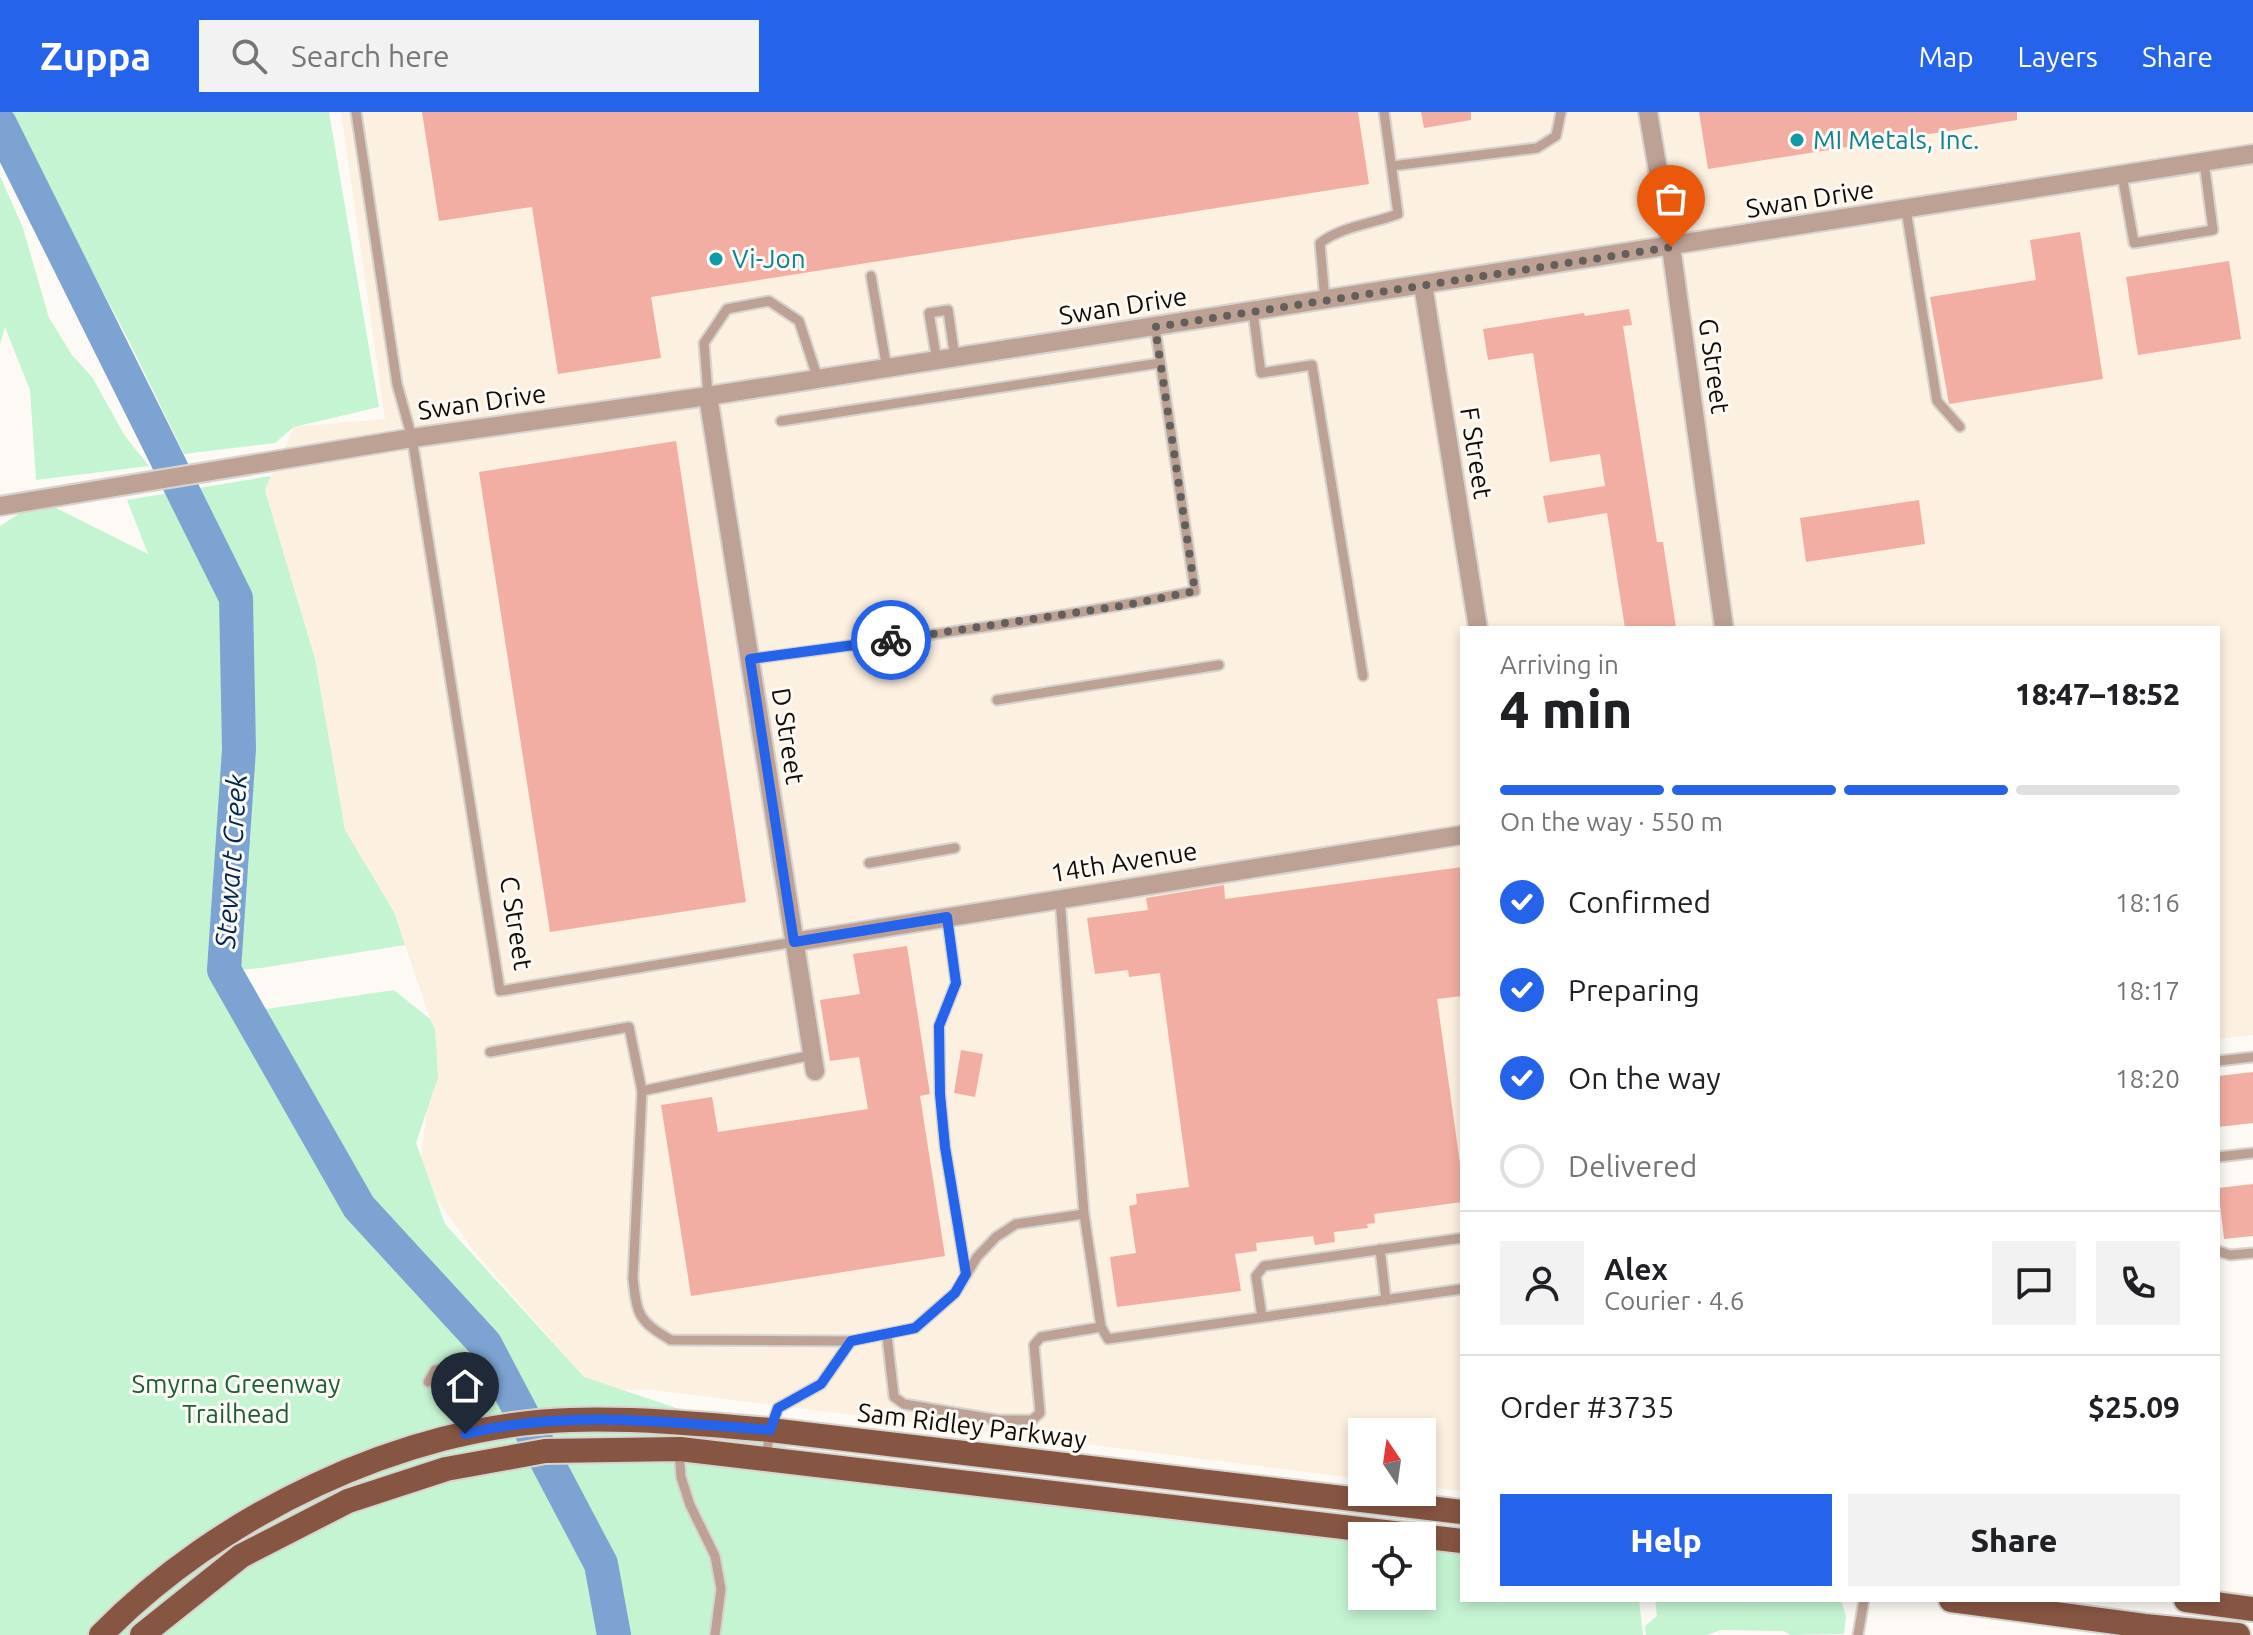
<!DOCTYPE html>
<html lang="en">
<head>
<meta charset="utf-8">
<style>
	:root { --surface:#fff; --page:#f2f2f2; --text:#202124; --muted:#757577; --line:#e0e0e0; --accent:#2563eb }
	body { margin:0; font-family:Ubuntu,sans-serif; background:var(--page); color:var(--text); height:100vh; display:flex; flex-direction:column; font-size:30px; white-space:nowrap }
	* { box-sizing:border-box; margin:0 }
	p { font-size:26px; color:var(--muted) }
	.icon { flex:none; width:44px; height:44px; fill:none; stroke:currentColor; stroke-width:2; stroke-linecap:round; stroke-linejoin:round }
	.map { position:relative; flex:1; overflow:hidden }
	.drawer { position:absolute; left:1460px; top:514px; width:760px; height:976px; display:flex; flex-direction:column; background:var(--surface); border-radius:0px; box-shadow:0 4px 12px #0003 }
	.drawer>* { flex:none }
	.needle { width:52px; rotate:347deg }
	.buttons { position:absolute; left:1348px; top:1306px; display:grid; gap:16px }
	.buttons a { display:grid; place-items:center; width:88px; height:88px; border-radius:0px; background:var(--surface); box-shadow:0 4px 12px #0003; font-size:40px }
	.pin { position:absolute; display:grid; place-items:center; width:68px; height:68px; color:#fff; margin:-82px -34px; border-radius:50% 50% 50% 0; rotate:-45deg; box-shadow:0 0 8px #0007 }
	.pin .icon { rotate:45deg }
	.courier { position:absolute; display:grid; place-items:center; width:80px; height:80px; margin:-40px; border:6px solid #2563eb; border-radius:50%; background:#fff; color:#222; box-shadow:0 2px 10px #0007 }
	.summary em { font-style:normal; font-weight:800 }
	.summary div { display:flex; flex-direction:column-reverse }
	.summary { display:flex; align-items:center; justify-content:space-between; height:136px; padding:0 40px }
	h1 { font-size:52px; font-weight:800; line-height:60px }
	.bar { display:grid; grid-template-columns:repeat(4,1fr); gap:12px 8px; align-content:center; height:96px; padding:0 40px }
	.bar i { height:10px; border-radius:6px; background:var(--line) }
	.bar .active { background:var(--accent) }
	.bar p { grid-column:span 4 }
	.line { display:flex; align-items:center; gap:20px; padding:0 40px; border-top:2px solid var(--line) }
	.line div { flex:1 }
	.round { display:grid; place-items:center; flex:none; width:84px; height:84px; border-radius:0px; background:var(--page) }
	ol { padding:0 40px; list-style:none }
	li { display:flex; align-items:center; gap:24px; height:88px }
	li p { margin-inline-start:auto }
	li .icon { padding:8px; border-radius:50%; background:var(--accent); color:#fff; stroke-width:4 }
	li:last-child { color:var(--muted) }
	li i { width:44px; height:44px; border:4px solid var(--line); border-radius:50% }
	.button { display:flex; gap:16px; margin-top:auto; padding:16px 40px }
	.button a { flex:1; height:92px; border-radius:0px; background:var(--accent); color:#fff; font-size:32px; font-weight:800; line-height:92px; text-align:center }
	.button a+a { background:var(--page); color:var(--text) }
	header { display:flex; align-items:center; gap:48px; box-sizing:border-box; height:112px; padding:0 40px; background:var(--accent); color:#fff }
	header strong { font-size:38px }
	nav { display:flex; gap:44px; margin-inline-start:auto; font-size:28px }
	.search { width:560px; height:72px; background:var(--page); display:flex; align-items:center; gap:20px; box-sizing:border-box; padding:0 28px; border-radius:0px; color:var(--muted); font-size:30px }
	.map>svg:first-child { display:block }
	.built { fill:#fcf0e0 }
	.green { fill:#c5f4d2 }
	.lines { fill:none; stroke-linecap:round; stroke-linejoin:round }
	.river { stroke:#7da3d3; stroke-width:34 }
	.building { fill:#f2aea2 }
	.service-casing { stroke:#d7d4d0; stroke-width:13 }
	.minor-casing { stroke:#d7d4d0; stroke-width:22 }
	.primary-casing { stroke:#d7d4d0; stroke-width:28 }
	.service { stroke:#bda195; stroke-width:9 }
	.minor { stroke:#bda195; stroke-width:18 }
	.primary { stroke:#865642; stroke-width:24 }
	.done { stroke:#645f5a; stroke-width:8; stroke-dasharray:0 14.4 }
	.route { stroke:#2563eb; stroke-width:10 }
	.culture-dot { fill:#0f9aa8; stroke:#fdfaf6; stroke-width:3 }
	.labels { text-anchor:middle; stroke-width:6; stroke-linejoin:round; paint-order:stroke }
	.culture-label { font-size:26px; fill:#0d838f; stroke:#fdfaf6; text-anchor:start }
	.street-label { font-size:26px; fill:#110c06; stroke:#fdfaf6 }
	.park-label { font-size:26px; fill:#1d5d37; stroke:#fdfaf6 }
	.water-label { font-size:28px; font-style:italic; fill:#012854; stroke:#fdfaf6 }
</style>
</head>
<body>
<header>
<strong>Zuppa</strong>
<div class="search"><svg class="icon" aria-label="search" viewBox="0 0 24 24"><circle cx="10" cy="10" r="6"/><path d="M15 15l6 6"/></svg>Search here</div>
<nav><a>Map</a><a>Layers</a><a>Share</a></nav>
</header>
<div class="map">
<svg width="2253" height="1523" viewBox="0 0 2253 1523">
	<rect width="100%" height="100%" fill="#fdfaf6"/>
	<!-- built -->
	<path class="built" d="M341 0H2253V923L2218 927V516H1462V1379L1422 1374V1320H1362V1367L653 1278 594 1277 473 1138 419 1062 427 998 430 907 394 800 345 718 315 547 265 377 294 315 385 307Z"/>
	<!-- green -->
	<g class="green">
		<path d="M8 0H329L379 295 294 315 275 331 184 342 129 229Z"/>
		<path d="M0 64 23 116 49 206 72 243 92 265 125 324 149 354 36 368 30 278 5 215 0 232Z"/>
		<path d="M271 364 265 378 315 547 345 718 394 800 405 833 261 856 224 859 253 899 394 878 430 907 435 917 438 965 416 1031 445 1112 584 1265 786 1333 775 1360 1362 1427V1484H1422V1433L1462 1438V1488H1639L1643 1523H0V414L40 388 148 442 127 388Z"/>
		<path d="M1655 1488H1841L1846 1504 1844 1522 1790 1523 1784 1519 1721 1518 1707 1523H1646L1645 1514 1657 1504Z"/>
	</g>
	<g class="lines">
		<!-- river -->
		<path class="river" d="M0 12 236 486 239 637 224 858 359 1095 485 1232 601 1452 614 1523"/>
	</g>
	<!-- building -->
	<g class="building">
		<path d="M422 0H1358L1369 72 651 185 661 246 558 262 532 95 439 109Z"/>
		<path d="M1421 0H1471V8L1424 16Z"/>
		<path d="M1699 0H2017V8L1708 57Z"/>
		<path d="M2080 120 2103 267 1949 292 1930 185 2036 168 2030 128Z"/>
		<path d="M2229 149 2241 227 2138 243 2126 165Z"/>
		<path d="M1629 197 1632 213 1623 214 1657 430H1663L1676 516H1625L1607 401 1548 411 1543 384 1605 374 1600 342 1550 350 1533 241 1488 248 1483 217 1584 201 1585 204Z"/>
		<path d="M676 329 746 790 550 820 479 360Z"/>
		<path d="M1919 388 1925 432 1806 450 1800 406Z"/>
		<path d="M1462 755V884L1437 887 1462 1066V1090L1374 1102 1375 1111 1367 1112 1368 1116 1334 1120 1335 1130 1315 1133 1313 1124 1256 1131 1257 1139 1235 1142 1241 1179 1117 1195 1110 1145 1136 1141 1129 1094 1137 1092 1136 1082 1189 1075 1160 861 1129 865 1128 858 1095 862 1087 806 1148 798 1146 786 1224 773 1225 787Z"/>
		<path d="M907 834 930 982 920 984 945 1144 691 1184 661 993 712 985 718 1020 868 997 859 945 830 949 820 888 860 882 853 842Z"/>
		<path d="M961 938 983 942 975 985 954 981Z"/>
		<path d="M2253 960V1011L2218 1015V964Z"/>
		<path d="M2253 1072V1124L2224 1127 2218 1076Z"/>
	</g>
	<g class="lines">
		<defs>
			<g id="service">
				<path d="M356 0 397 272 412 326 500 879 794 830"/>
				<path d="M1392 54 1537 36 1556 24 1561 0"/>
				<path d="M2122 63 2134 131 2213 118 2204 50"/>
				<path d="M1906 98 1937 289 1960 315"/>
				<path d="M871 164 887 257"/>
				<path d="M1325 189 1320 131C1343 114 1372 112 1398 102L1384 0"/>
				<path d="M1253 200 1261 261 1312 253 1363 564"/>
				<path d="M937 249 929 201 948 198 955 246"/>
				<path d="M708 284 704 231 727 197 769 189 799 209 818 267"/>
				<path d="M781 309 1160 251"/>
				<path d="M750 547C898 527 1048 509 1195 479L1155 215"/>
				<path d="M997 588 1219 553"/>
				<path d="M869 751 955 736"/>
				<path d="M1060 787 1084 1102"/>
				<path d="M947 805 956 871 939 914 940 982 945 1035 966 1162"/>
				<path d="M490 940 629 915 642 979"/>
				<path d="M812 943 642 979 633 1166C637 1203 638 1209 671 1228L851 1229"/>
				<path d="M2218 949 2253 945"/>
				<path d="M2218 1045 2253 1041"/>
				<path d="M1380 1137 1386 1188"/>
				<path d="M2218 1139 2230 1143 2253 1141"/>
				<path d="M1262 1205 1256 1164 1264 1154 1462 1126"/>
				<path d="M887 1224 894 1285 904 1292 999 1308H1032L1040 1301 1034 1233 1041 1225 1101 1215"/>
				<path d="M428 1270 435 1258 470 1251"/>
				<path d="M679 1340 681 1365 690 1393 715 1444 721 1477 715 1523"/>
				<path d="M766 1347 770 1318 778 1296 821 1272 851 1229 915 1216 955 1181 977 1145 996 1125 1016 1112 1084 1102 1101 1215 1108 1227 1462 1177"/>
				<path d="M1858 1523 1864 1488"/>
			</g>
			<g id="minor">
				<path d="M1648 0 1671 135 1724 516"/>
				<path d="M1423 173 1478 516"/>
				<path d="M708 284 815 959"/>
				<path d="M0 394 412 326 708 284 2253 42"/>
				<path d="M794 830 1462 723"/>
			</g>
			<g id="primary">
				<path d="M1951 1488 2145 1514 2238 1523"/>
				<path d="M2186 1488 2253 1497"/>
				<path d="M101 1523C217 1404 403 1313 570 1308 637 1306 703 1312 770 1318L1462 1400"/>
				<path d="M142 1523 241 1444 348 1389 446 1357 545 1339 680 1337 1462 1429"/>
			</g>
		</defs>
		<!-- service casing -->
		<use href="#service" class="service-casing"/>
		<!-- minor casing -->
		<use href="#minor" class="minor-casing"/>
		<!-- primary casing -->
		<use href="#primary" class="primary-casing"/>
		<!-- service -->
		<use href="#service" class="service"/>
		<!-- minor -->
		<use href="#minor" class="minor"/>
		<!-- primary -->
		<use href="#primary" class="primary"/>
	</g>
	<g class="lines">
		<!-- done -->
		<path class="done" d="M891 528 1127 493 1195 479 1155 215 1671 135"/>
		<!-- route -->
		<path class="route" d="M465 1322C564 1297 669 1310 770 1318L778 1296 821 1272 851 1229 915 1216 955 1181 966 1162 945 1035 940 982 939 914 956 871 947 805 794 830 750 547 891 528"/>
	</g>
	<!-- markers -->
	<g class="culture-dot">
		<circle cx="1797" cy="28" r="8"/>
		<circle cx="716" cy="147" r="8"/>
	</g>
	<g class="labels">
		<!-- culture labels -->
		<g class="culture-label">
			<text x="1813" y="37">MI Metals, Inc.</text>
			<text x="732" y="156">Vi-Jon</text>
		</g>
		<!-- street labels -->
		<g class="street-label">
			<text transform="translate(1810 87) rotate(-9)" y="9">Swan Drive</text>
			<text transform="translate(1123 194) rotate(-9)" y="9">Swan Drive</text>
			<text transform="translate(1714 254) rotate(82)" y="9">G Street</text>
			<text transform="translate(482 290) rotate(-8)" y="9">Swan Drive</text>
			<text transform="translate(1476 341) rotate(81)" y="9">F Street</text>
			<text transform="translate(788 624) rotate(81)" y="9">D Street</text>
			<text transform="translate(1124 750) rotate(-9)" y="9">14th Avenue</text>
			<text transform="translate(516 811) rotate(81)" y="9">C Street</text>
			<text transform="translate(972 1314) rotate(7)" y="9">Sam Ridley Parkway</text>
		</g>
		<!-- park labels -->
		<g class="park-label">
			<text x="236" y="1281">Smyrna Greenway<tspan x="236" dy="30">Trailhead</tspan></text>
		</g>
		<!-- water labels -->
		<g class="water-label">
			<text transform="translate(231 749) rotate(-86)" y="10">Stewart Creek</text>
		</g>
	</g>
</svg>
<div class="buttons">
<a><svg class="needle" viewBox="-14 -14 28 28"><path d="M0-13l5 13h-10z" fill="#e53935"/><path d="M0 13l5-13h-10z" fill="#757577"/></svg></a>
<a><svg class="icon" aria-label="locate" viewBox="0 0 24 24"><circle cx="12" cy="12" r="6"/><path d="M12 2v4M12 18v4M2 12h4M18 12h4"/></svg></a>
</div>
<div class="pin" style="left:1671px;top:135px;background:#ea580c"><svg class="icon" aria-label="bag" viewBox="0 0 24 24"><path d="M5 8h14l-1 12H6zM9 8a3 3 0 0 1 6 0"/></svg></div>
<div class="pin" style="left:465px;top:1322px;background:#1f2937"><svg class="icon" aria-label="home" viewBox="0 0 24 24"><path d="M3 11l9-7 9 7M6 9v11h12V9"/></svg></div>
<div class="courier" style="left:891px;top:528px"><svg class="icon" aria-label="bike" viewBox="0 0 24 24"><circle cx="6" cy="16" r="4"/><circle cx="18" cy="16" r="4"/><path d="M6 16l4-8h5l3 8M10 8l3 8H6M13 5h3"/></svg></div>
<section class="drawer">
<div class="summary"><div><h1>4 min</h1><p>Arriving in</p></div><em>18:47–18:52</em></div>
<div class="bar"><i class="active"></i><i class="active"></i><i class="active"></i><i></i><p>On the way · 550 m</p></div>
<ol>
<li><svg class="icon" aria-label="check" viewBox="0 0 24 24"><path d="M5 12l5 5 9-10"/></svg>Confirmed<p>18:16</p></li>
<li><svg class="icon" aria-label="check" viewBox="0 0 24 24"><path d="M5 12l5 5 9-10"/></svg>Preparing<p>18:17</p></li>
<li><svg class="icon" aria-label="check" viewBox="0 0 24 24"><path d="M5 12l5 5 9-10"/></svg>On the way<p>18:20</p></li>
<li><i></i>Delivered</li>
</ol>
<div class="line" style="height:144px"><a class="round"><svg class="icon" aria-label="person" viewBox="0 0 24 24"><circle cx="12" cy="8" r="4"/><path d="M4 21q1-7 8-7t8 7"/></svg></a><div><b>Alex</b><p>Courier · 4.6</p></div><a class="round"><svg class="icon" aria-label="chat" viewBox="0 0 24 24"><path d="M4 5h16v11H9l-5 4z"/></svg></a><a class="round"><svg class="icon" aria-label="phone" viewBox="0 0 24 24"><path d="M5 4h4l2 5-3 2q2 4 5 5l2-3 5 2v4C11 20 4 13 5 4z"/></svg></a></div>
<div class="line" style="height:104px"><div>Order #3735</div><b>$25.09</b></div>
<div class="button"><a>Help</a><a>Share</a></div>
</section>
</div>
</body>
</html>
